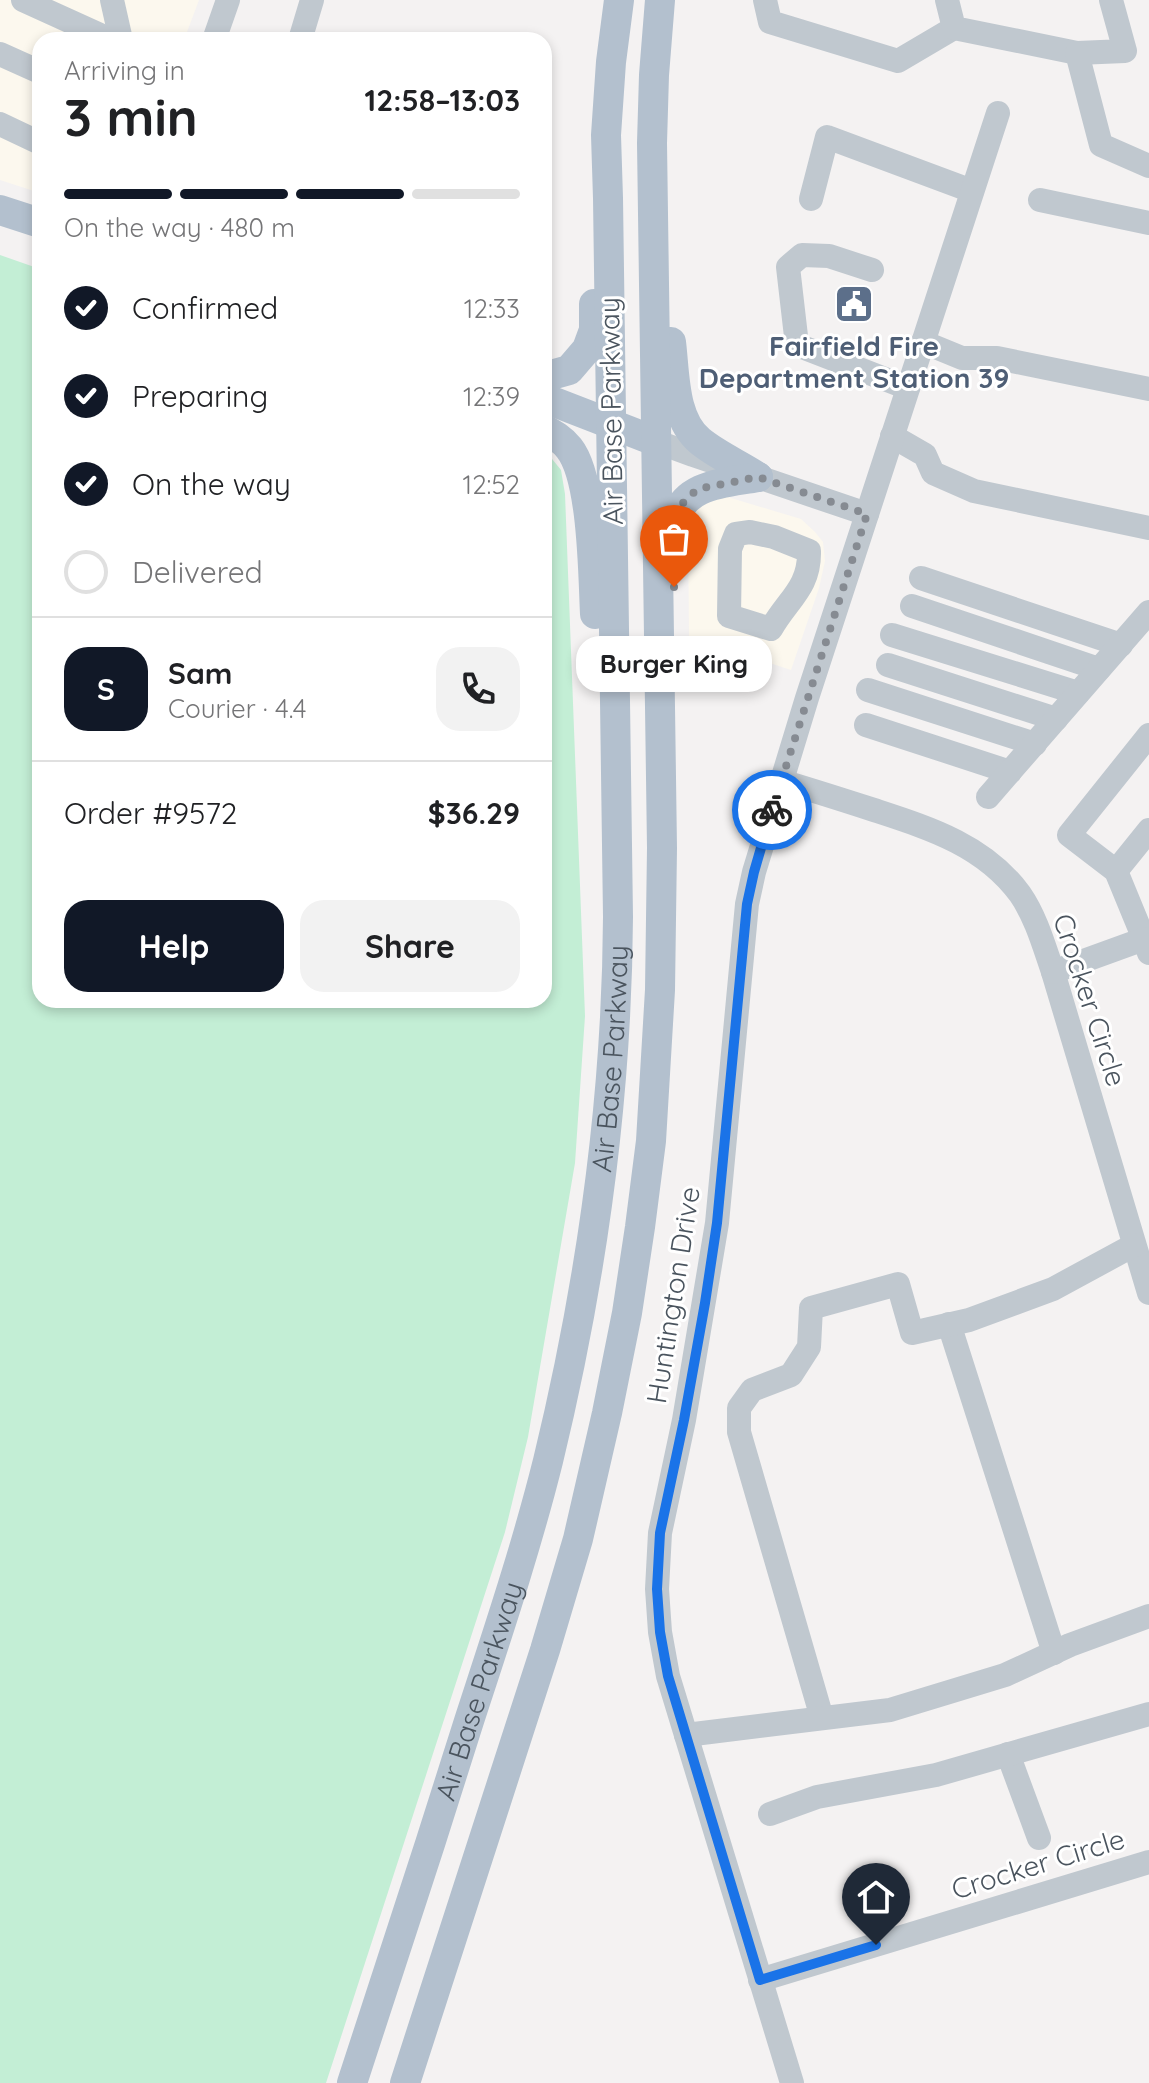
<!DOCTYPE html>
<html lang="en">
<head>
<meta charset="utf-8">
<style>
	:root { --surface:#fff; --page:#f2f2f2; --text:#202124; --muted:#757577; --line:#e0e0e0; --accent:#111827 }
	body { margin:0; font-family:Quicksand,sans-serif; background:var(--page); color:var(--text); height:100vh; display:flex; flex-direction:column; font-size:30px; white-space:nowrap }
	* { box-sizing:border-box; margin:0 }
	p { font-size:26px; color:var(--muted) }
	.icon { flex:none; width:44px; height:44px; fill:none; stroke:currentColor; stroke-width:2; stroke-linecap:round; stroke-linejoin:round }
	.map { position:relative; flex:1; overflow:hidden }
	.sheet { position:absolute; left:32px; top:32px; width:520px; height:976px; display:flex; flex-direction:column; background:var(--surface); border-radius:24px; box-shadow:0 4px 12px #0003 }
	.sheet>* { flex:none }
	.pin { position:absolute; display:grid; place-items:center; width:68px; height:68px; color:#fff; margin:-82px -34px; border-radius:50% 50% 50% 0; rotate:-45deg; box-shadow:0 0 8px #0007 }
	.pin .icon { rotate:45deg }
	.courier { position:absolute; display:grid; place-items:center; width:80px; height:80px; margin:-40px; border:6px solid #1a73e8; border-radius:50%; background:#fff; color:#222; box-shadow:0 2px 10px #0007 }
	.bubble { position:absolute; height:56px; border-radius:24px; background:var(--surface); box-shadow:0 4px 12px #0003; font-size:26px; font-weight:800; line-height:56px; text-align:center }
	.summary em { font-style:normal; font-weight:800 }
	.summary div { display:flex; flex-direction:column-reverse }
	.summary { display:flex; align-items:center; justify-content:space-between; height:136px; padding:0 32px }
	h1 { font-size:52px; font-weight:800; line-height:60px }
	.bar { display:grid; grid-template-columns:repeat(4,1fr); gap:12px 8px; align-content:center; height:96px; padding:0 32px }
	.bar i { height:10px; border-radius:6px; background:var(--line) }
	.bar .active { background:var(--accent) }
	.bar p { grid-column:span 4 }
	.line { display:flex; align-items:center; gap:20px; padding:0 32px; border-top:2px solid var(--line) }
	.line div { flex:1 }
	.round { display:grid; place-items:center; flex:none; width:84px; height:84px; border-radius:24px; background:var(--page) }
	ol { padding:0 32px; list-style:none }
	li { display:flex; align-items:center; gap:24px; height:88px }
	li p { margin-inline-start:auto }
	li .icon { padding:8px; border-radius:50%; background:var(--accent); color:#fff; stroke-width:4 }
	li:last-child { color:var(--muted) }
	li i { width:44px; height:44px; border:4px solid var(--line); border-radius:50% }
	.primary-button { display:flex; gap:16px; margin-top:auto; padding:16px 32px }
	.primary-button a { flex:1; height:92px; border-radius:24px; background:var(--accent); color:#fff; font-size:32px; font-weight:800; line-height:92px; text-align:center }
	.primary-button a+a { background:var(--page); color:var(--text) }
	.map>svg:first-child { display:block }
	.commercial { fill:#fcf8ee }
	.green { fill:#c3eed5 }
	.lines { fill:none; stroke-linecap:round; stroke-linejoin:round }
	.minor { stroke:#c0c8cf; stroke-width:24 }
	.major { stroke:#b3c0ce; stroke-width:30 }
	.done { stroke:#868b92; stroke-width:8; stroke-dasharray:0 14.4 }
	.route { stroke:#1a73e8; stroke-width:10 }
	.labels { text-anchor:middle; stroke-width:6; stroke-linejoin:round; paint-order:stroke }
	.service-label { font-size:28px; font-weight:bold; fill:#4e5e75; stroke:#fff }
	.street-label { font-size:28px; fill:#4a545e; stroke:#fff }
</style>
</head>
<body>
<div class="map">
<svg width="1149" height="2083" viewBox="0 0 1149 2083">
	<rect width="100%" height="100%" fill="#f4f2f2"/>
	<!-- commercial -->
	<g class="commercial">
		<path d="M0 0H199L184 40H40V193L0 180Z"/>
		<path d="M721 495 801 519 815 532 823 542 825 561 819 588 791 670 689 637 688 515 702 503Z"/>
	</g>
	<!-- green -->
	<path class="green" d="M0 255 40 269V1000H544V449L561 470 565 494 585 1016 575 1163 528 1437 505 1532 326 2083H0Z"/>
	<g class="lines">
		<!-- minor -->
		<g class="minor">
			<path d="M23 0 111 40"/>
			<path d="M112 0 121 40"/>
			<path d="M765 0 770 22 898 61 954 28"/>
			<path d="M947 0 954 28 1077 53 1125 51 1111 0"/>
			<path d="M214 40 228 0"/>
			<path d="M300 40 312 0"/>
			<path d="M1077 53 1101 145 1149 166"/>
			<path d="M0 54 40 72"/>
			<path d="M0 124 40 143"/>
			<path d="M811 199 827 137 972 191"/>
			<path d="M1040 200 1149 223"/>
			<path d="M872 270 829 256 802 255 788 267 797 345 908 388"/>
			<path d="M923 342 962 358H997L1149 389"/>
			<path d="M892 436 925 455 933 473 974 491 1149 528"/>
			<path d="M655 441 693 455 867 514"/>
			<path d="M750 532 774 537 809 551C810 588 787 600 771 629L729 616 730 549 736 534Z"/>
			<path d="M921 578 1121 645"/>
			<path d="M912 606 1099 669"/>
			<path d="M892 635 1078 693"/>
			<path d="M888 665 1056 719"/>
			<path d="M868 690 1035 744"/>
			<path d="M866 725 1010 772"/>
			<path d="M1149 735 1069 835 1116 871 1144 939 1149 935"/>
			<path d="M781 781C812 790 843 800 874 810 929 828 984 845 1020 894 1036 917 1044 946 1053 972L1149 1293"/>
			<path d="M988 797 1149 612"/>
			<path d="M1116 871 1149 830"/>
			<path d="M1053 972 1144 939 1149 953"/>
			<path d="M949 1324 1054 1653"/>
			<path d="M822 1718 739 1432V1408L752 1390 791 1375 809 1347 811 1308 898 1284 912 1333 969 1320 1053 1289 1134 1245"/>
			<path d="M686 1735 890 1710 1005 1675 1070 1645 1149 1616"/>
			<path d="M1008 1754 1039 1838"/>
			<path d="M770 1814 817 1797 936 1775 1149 1714"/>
			<path d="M760 1980 1149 1862"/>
			<path d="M792 2083 668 1676 660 1632 657 1589 660 1533 684 1420 717 1223 747 904 754 872 807 698 998 113"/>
		</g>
		<!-- major -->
		<g class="major">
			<path d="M0 210 40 223"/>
			<path d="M671 342C675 374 673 419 700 441 717 455 740 465 758 477"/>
			<path d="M544 377 569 370 587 349 594 330V304"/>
			<path d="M544 398 655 441"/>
			<path d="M544 429C553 434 562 439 569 448 593 478 593 574 595 614"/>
			<path d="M674 553C674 542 672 531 675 521 683 483 727 483 758 477"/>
			<path id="s1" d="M352 2083C392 1962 431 1842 469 1721 497 1635 526 1549 548 1461 591 1284 617 1099 618 917L608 198 606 135 611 62 619 0"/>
			<path d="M405 2083 545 1650 578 1539 607 1413 627 1313 640 1227 651 1141 660 990 662 848 652 143 654 75 660 0"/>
		</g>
	</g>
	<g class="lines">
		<!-- done -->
		<path class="done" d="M674 587V523L678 511 685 500 698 489 758 477 867 514 772 810"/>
		<!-- route -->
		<path class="route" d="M772 810 754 872 747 904 717 1223 705 1303 684 1420 660 1533 657 1589 660 1632 668 1676 760 1980 876 1945"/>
	</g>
	<!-- icons -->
	<defs>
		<symbol id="civic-square" viewBox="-11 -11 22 22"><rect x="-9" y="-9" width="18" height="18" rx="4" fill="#5c6f8a" stroke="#fff"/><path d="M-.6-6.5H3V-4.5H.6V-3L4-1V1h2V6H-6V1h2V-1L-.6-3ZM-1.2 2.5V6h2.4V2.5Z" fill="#fff"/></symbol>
	</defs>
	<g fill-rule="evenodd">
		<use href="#civic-square" x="832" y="282" width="44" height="44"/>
	</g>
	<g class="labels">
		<!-- service labels -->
		<g class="service-label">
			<text x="854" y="356">Fairfield Fire<tspan x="854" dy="32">Department Station 39</tspan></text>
		</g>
		<!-- street labels -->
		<g class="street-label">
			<text transform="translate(611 411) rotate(-91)" y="10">Air Base Parkway</text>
			<text transform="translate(1090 1000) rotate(72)" y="10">Crocker Circle</text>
			<text dy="10" stroke="none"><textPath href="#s1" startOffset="1060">Air Base Parkway</textPath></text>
			<text transform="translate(673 1295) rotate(-81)" y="10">Huntington Drive</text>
			<text dy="10" stroke="none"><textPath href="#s1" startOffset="412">Air Base Parkway</textPath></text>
			<text transform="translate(1038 1864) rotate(-17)" y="10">Crocker Circle</text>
		</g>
	</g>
</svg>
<div class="pin" style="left:674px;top:587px;background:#ea580c"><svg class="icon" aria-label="bag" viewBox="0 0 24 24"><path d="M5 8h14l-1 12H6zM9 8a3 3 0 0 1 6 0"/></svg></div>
<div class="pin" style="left:876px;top:1945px;background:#1f2937"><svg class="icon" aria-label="home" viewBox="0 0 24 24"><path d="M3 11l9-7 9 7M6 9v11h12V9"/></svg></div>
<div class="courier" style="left:772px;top:810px"><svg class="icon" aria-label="bike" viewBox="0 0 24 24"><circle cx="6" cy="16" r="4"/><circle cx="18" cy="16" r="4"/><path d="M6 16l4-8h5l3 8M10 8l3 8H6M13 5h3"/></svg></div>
<div class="bubble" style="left:576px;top:636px;width:196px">Burger King</div>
<section class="sheet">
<div class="summary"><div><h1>3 min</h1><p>Arriving in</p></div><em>12:58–13:03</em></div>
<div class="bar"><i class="active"></i><i class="active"></i><i class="active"></i><i></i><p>On the way · 480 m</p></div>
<ol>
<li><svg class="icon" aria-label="check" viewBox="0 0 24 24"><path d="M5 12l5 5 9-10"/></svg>Confirmed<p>12:33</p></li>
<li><svg class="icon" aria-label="check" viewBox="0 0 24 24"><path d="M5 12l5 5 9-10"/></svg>Preparing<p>12:39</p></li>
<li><svg class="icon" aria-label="check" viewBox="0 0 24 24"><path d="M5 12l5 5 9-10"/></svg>On the way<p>12:52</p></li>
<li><i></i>Delivered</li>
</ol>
<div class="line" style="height:144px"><b class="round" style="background:var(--accent);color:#fff">S</b><div><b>Sam</b><p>Courier · 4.4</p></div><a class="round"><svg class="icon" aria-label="phone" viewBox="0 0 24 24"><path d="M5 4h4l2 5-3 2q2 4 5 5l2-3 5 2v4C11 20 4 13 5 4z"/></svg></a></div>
<div class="line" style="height:104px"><div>Order #9572</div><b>$36.29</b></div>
<div class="primary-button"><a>Help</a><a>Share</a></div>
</section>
</div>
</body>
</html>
